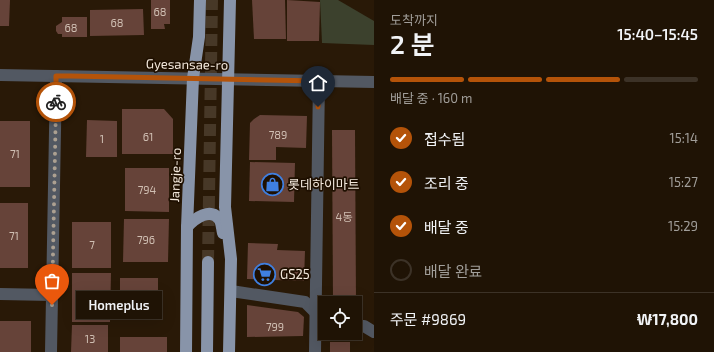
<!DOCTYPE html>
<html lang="ko">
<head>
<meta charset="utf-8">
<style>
	:root { --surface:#1f1305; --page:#271c0f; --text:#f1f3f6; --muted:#a19e9a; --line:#3c3227; --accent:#b45309 }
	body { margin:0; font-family:"Exo 2","Noto Sans KR",sans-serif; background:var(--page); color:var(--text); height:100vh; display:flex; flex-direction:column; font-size:15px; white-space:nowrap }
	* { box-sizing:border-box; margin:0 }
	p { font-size:13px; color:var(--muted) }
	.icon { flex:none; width:22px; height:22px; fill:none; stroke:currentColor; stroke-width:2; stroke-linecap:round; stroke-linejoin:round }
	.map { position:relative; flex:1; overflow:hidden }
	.sheet { display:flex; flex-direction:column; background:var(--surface); width:340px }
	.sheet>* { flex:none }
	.fabs { position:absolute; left:318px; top:296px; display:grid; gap:8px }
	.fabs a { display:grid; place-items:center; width:44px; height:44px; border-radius:0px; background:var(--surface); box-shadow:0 4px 16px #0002,0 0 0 1px var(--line); font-size:20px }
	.pin { position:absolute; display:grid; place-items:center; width:34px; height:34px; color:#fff; margin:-41px -17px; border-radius:50% 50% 50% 0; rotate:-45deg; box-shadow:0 0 4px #0007 }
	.pin .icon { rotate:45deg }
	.courier { position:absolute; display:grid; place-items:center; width:40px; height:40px; margin:-20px; border:3px solid #b45309; border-radius:50%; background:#fff; color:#222; box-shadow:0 1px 5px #0007 }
	.bubble { position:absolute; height:28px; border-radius:0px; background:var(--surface); box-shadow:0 4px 16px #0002,0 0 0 1px var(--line); font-size:13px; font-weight:600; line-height:28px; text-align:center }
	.summary em { font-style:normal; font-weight:600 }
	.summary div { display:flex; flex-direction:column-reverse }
	.summary { display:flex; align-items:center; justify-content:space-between; height:68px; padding:0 16px }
	h1 { font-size:26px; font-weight:600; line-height:30px }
	.bar { display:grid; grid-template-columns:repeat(4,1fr); gap:6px 4px; align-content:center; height:48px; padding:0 16px }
	.bar i { height:5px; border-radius:3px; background:var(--line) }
	.bar .selected { background:var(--accent) }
	.bar p { grid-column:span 4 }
	.line { display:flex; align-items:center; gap:10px; padding:0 16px; border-top:1px solid var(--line) }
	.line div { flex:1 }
	ol { padding:0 16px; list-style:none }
	li { display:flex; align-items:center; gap:12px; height:44px }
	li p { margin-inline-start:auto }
	li .icon { padding:4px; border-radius:50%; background:var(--accent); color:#fff; stroke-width:4 }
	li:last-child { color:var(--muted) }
	li i { width:22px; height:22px; border:2px solid var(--line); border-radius:50% }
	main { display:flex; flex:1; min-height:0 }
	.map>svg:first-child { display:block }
	.green { fill:#3c412d }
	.building { fill:#664339 }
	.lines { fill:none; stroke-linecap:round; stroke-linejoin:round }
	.major-tunnel { stroke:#473827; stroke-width:12; stroke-dasharray:12 6; stroke-linecap:butt }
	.minor { stroke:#525862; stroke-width:12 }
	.major { stroke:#8894a9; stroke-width:12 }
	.done { stroke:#aca091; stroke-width:4; stroke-dasharray:0 7.2 }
	.route { stroke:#b45309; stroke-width:5 }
	.labels { text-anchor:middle; stroke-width:3.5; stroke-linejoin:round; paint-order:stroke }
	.number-label { font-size:11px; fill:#d0bfb3 }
	.street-label { font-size:13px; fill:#f3e8dc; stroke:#1f1001 }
	.poi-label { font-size:13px; fill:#f3e8dc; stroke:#1f1001; text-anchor:start }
</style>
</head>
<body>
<main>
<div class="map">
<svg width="374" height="352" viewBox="0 0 374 352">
	<rect width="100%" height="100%" fill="#291907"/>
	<!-- green -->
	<path class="green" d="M320 0H338L374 21V45L322 43Z"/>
	<!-- building -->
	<g class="building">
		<path d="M0 0H10L9 26H0Z"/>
		<path d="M151 0H170V24H164L165 29H151Z"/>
		<path d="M252 0H285L286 39H254Z"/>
		<path d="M287 0 320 2 319 41H287Z"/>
		<path d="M143 9 144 35 90 36V10Z"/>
		<path d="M62 17H87V37H62V34H58L56 31V26L62 22Z"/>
		<path d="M122 109H164L173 119V154H122Z"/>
		<path d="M260 115 307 116 306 148 276 147V160H249L250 123 254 119Z"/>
		<path d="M87 120 117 121V157H86Z"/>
		<rect x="0" y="121" width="30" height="66"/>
		<path d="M332 130H355L356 303H333Z"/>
		<path d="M250 162 295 163 294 202 249 201Z"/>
		<path d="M125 168H169V212L125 211Z"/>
		<rect x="0" y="203" width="28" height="65"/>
		<path d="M124 219H169L168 262H123Z"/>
		<rect x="72" y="222" width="39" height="46"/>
		<path d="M248 243 278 244 277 250 305 251 304 281 247 279Z"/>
		<path d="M72 273H111L110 322H72Z"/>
		<rect x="120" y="278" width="38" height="42"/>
		<path d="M247 305 298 312 304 317 303 336 247 337Z"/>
		<rect x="0" y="321" width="31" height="31"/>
		<path d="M72 325H108V352H71Z"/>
		<rect x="120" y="337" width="47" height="15"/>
		<rect x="330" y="342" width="20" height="10"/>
	</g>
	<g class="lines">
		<!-- major-tunnel -->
		<path class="major-tunnel" d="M208 262 212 0"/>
		<!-- minor -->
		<g class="minor">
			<path d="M0 75 374 82"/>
			<path d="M231 291 305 302 325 322"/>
			<path d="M0 294 52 295"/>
			<path d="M355 326H364L374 332"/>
			<path d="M51 352 56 76"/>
			<path d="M315 352 319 81"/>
		</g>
		<!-- major -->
		<g class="major">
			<path d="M187 227C194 219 211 206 220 220 222 224 222 229 223 233"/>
			<path d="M186 352 187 227 193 78 199 37 200 0"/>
			<path d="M207 352 208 262"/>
			<path d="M229 352 231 259 225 207 230 0"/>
		</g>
	</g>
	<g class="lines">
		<!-- done -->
		<path class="done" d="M52 305 56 102"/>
		<!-- route -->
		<path class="route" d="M56 102V76H70L319 81 318 107"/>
	</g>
	<!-- icons -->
	<defs>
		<symbol id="shop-ring" viewBox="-11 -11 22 22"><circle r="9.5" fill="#1f1001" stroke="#3f7fe0" stroke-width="1.5"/><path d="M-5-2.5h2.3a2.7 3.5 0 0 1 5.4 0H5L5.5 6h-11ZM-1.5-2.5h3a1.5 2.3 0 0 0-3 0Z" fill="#3f7fe0"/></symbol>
		<symbol id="supermarket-ring" viewBox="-11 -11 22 22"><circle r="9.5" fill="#1f1001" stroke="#3f7fe0" stroke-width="1.5"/><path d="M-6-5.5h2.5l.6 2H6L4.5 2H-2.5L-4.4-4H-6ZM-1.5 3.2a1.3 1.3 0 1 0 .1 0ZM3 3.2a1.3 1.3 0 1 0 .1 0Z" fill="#3f7fe0"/></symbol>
	</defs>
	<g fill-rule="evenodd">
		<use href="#shop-ring" x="260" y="172" width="25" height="25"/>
		<use href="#supermarket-ring" x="252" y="262" width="25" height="25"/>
	</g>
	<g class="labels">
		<!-- number labels -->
		<g class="number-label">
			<text x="160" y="16">68</text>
			<text x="117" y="27">68</text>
			<text x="71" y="32">68</text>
			<text x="278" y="139">789</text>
			<text x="148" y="141">61</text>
			<text x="102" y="143">1</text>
			<text x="15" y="158">71</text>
			<text x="147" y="194">794</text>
			<text x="344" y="221">4동</text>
			<text x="14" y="240">71</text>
			<text x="146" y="244">796</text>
			<text x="92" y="249">7</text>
			<text x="275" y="331">799</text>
			<text x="90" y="343">13</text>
		</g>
		<!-- street labels -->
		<g class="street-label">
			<text transform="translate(187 64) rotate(1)" y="5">Gyesansae-ro</text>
			<text transform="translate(175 175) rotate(-88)" y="5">Jangje-ro</text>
		</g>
		<!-- poi labels -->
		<g class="poi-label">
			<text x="288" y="189">롯데하이마트</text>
			<text x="280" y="279">GS25</text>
		</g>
	</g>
</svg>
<div class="fabs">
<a><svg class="icon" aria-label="locate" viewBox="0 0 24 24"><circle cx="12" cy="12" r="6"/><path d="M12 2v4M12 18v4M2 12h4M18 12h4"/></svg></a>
</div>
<div class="pin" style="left:52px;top:305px;background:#ea580c"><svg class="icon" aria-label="bag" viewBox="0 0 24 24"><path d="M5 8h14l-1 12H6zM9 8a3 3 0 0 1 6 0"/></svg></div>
<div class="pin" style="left:318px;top:107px;background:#1f2937"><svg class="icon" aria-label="home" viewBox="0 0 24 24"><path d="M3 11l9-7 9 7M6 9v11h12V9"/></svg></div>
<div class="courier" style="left:56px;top:102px"><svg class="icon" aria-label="bike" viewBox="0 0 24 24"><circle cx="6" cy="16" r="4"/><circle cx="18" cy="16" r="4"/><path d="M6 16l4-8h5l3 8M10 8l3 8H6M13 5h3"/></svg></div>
<div class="bubble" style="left:76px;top:291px;width:86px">Homeplus</div>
</div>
<section class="sheet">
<div class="summary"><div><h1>2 분</h1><p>도착까지</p></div><em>15:40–15:45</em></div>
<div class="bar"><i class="selected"></i><i class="selected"></i><i class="selected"></i><i></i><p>배달 중 · 160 m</p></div>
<ol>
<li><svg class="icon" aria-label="check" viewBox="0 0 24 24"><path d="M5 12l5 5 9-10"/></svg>접수됨<p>15:14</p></li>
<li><svg class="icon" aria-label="check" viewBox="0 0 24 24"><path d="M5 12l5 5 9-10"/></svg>조리 중<p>15:27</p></li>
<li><svg class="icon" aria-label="check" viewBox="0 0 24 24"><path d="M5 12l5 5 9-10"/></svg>배달 중<p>15:29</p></li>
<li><i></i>배달 완료</li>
</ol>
<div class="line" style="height:52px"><div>주문 #9869</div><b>₩17,800</b></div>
</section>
</main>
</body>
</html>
